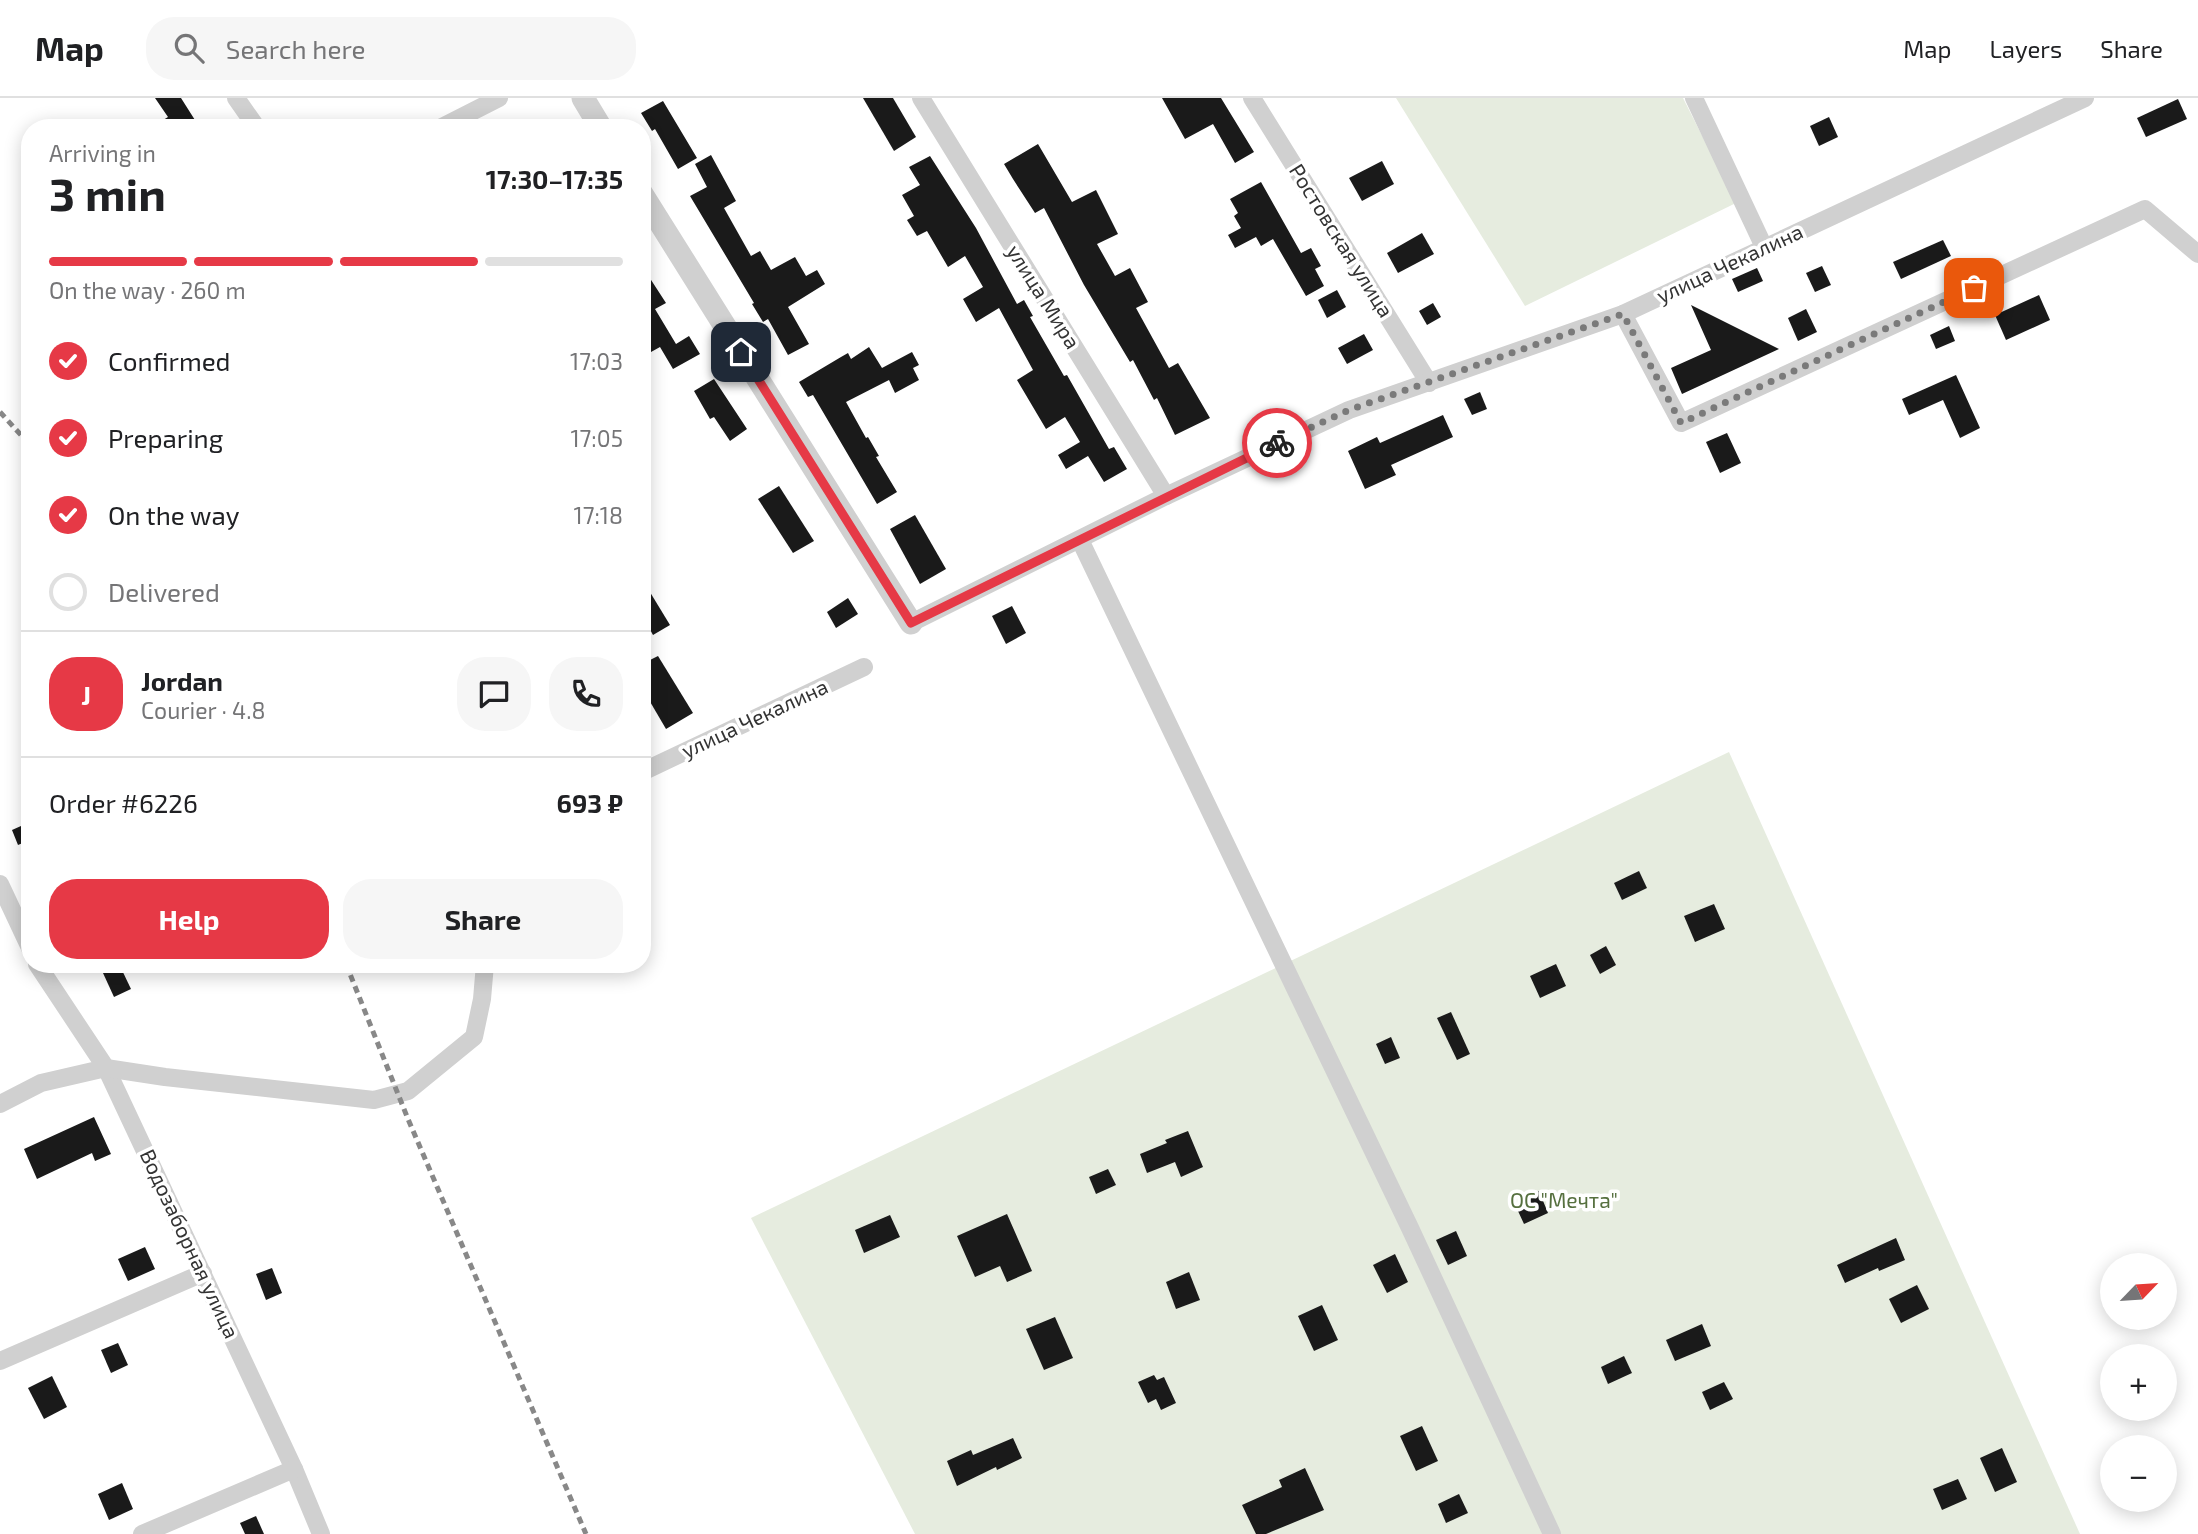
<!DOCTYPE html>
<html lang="en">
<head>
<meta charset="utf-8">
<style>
	:root { --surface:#fff; --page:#f6f6f6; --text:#202124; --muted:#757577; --line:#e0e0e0; --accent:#e63946 }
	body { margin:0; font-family:"Exo 2",sans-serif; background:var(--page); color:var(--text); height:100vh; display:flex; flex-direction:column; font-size:26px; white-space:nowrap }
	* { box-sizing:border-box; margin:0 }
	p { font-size:23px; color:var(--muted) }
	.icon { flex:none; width:38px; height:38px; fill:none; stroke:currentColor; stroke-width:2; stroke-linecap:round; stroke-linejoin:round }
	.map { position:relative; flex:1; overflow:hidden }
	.panel { position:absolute; left:21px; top:21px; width:630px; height:854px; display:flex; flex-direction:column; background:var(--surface); border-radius:28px; box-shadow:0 4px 18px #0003 }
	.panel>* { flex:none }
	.needle { width:46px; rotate:65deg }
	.tools { position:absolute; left:2100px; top:1155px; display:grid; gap:14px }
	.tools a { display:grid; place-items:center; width:77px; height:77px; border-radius:50%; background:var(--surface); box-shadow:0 4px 18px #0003; font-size:35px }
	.pin { position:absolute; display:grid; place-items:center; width:60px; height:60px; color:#fff; margin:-30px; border-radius:14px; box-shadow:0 4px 10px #0006 }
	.courier { position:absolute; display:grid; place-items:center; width:70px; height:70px; margin:-35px; border:5px solid #e63946; border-radius:50%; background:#fff; color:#222; box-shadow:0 2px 9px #0007 }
	.overview em { font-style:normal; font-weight:700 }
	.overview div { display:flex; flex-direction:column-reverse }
	.overview { display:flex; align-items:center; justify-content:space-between; height:119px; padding:0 28px }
	h1 { font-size:46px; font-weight:700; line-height:52px }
	.bar { display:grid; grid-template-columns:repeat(4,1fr); gap:10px 7px; align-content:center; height:84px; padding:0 28px }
	.bar i { height:9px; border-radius:5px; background:var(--line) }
	.bar .current { background:var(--accent) }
	.bar p { grid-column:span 4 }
	.line { display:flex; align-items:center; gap:18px; padding:0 28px; border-top:2px solid var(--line) }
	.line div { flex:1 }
	.round { display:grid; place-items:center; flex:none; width:74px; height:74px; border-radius:28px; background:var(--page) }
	ol { padding:0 28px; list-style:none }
	li { display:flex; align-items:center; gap:21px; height:77px }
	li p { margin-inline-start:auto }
	li .icon { padding:7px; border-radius:50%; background:var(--accent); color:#fff; stroke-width:4 }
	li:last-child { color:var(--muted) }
	li i { width:38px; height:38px; border:4px solid var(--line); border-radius:50% }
	.cta { display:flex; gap:14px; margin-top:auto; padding:14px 28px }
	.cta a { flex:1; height:80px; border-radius:28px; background:var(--accent); color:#fff; font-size:28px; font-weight:700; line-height:80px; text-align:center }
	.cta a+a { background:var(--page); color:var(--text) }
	header { display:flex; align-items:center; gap:42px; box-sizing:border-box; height:98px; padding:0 35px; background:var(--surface); border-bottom:2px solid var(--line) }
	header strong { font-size:33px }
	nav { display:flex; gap:38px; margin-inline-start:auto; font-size:24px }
	.search { width:490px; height:63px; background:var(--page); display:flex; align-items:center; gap:18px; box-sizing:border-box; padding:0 24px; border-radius:28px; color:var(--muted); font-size:26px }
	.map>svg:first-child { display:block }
	.green { fill:#e6ecdf }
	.building { fill:#1a1a1a }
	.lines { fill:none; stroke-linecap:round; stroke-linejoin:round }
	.minor { stroke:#d0d0d0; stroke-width:18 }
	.tertiary { stroke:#d0d0d0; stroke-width:23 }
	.rail { stroke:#888; stroke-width:5; stroke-dasharray:7 5; stroke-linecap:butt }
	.done { stroke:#7a7a7a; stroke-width:7; stroke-dasharray:0 12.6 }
	.route { stroke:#e63946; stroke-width:9 }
	.labels { text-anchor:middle; stroke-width:7; stroke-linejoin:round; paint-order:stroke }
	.street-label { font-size:21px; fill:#333; stroke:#fff }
	.park-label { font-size:21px; fill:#56703f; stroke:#fff }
</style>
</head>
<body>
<header>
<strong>Map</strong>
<div class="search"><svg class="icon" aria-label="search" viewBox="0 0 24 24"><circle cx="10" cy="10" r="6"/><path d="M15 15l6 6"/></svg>Search here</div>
<nav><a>Map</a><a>Layers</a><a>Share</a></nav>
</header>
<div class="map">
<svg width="2198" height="1436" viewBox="0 0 2198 1436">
	<rect width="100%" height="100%" fill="#fff"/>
	<!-- green -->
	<g class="green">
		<path d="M1396 0H1683L1736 105 1525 208Z"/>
		<path d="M1729 654 2080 1436H915L751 1120Z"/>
	</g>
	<!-- building -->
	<g class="building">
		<path d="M155 0H181L200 30H150L168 19Z"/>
		<path d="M863 0H893L916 39 894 53Z"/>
		<path d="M1162 0H1221L1254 54 1235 65 1213 26 1185 41Z"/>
		<path d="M2178 1 2187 21 2146 39 2137 20Z"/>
		<path d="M663 3 697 60 678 71 655 31 652 33 641 15Z"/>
		<path d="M1829 19 1838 39 1819 48 1810 28Z"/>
		<path d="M1038 46 1072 104 1096 92 1118 136 1097 146 1115 178 1130 170 1148 204 1136 210 1169 270 1178 265 1210 320 1175 337 1157 300 1154 302 1133 262 1130 264 1084 187 1044 110 1035 115 1013 81 1004 66Z"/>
		<path d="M711 57 736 103 724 110 751 158 760 153 771 172 795 159 806 178 817 172 825 186 788 209 809 246 788 257 768 221 763 224 752 206 754 205 690 98 707 89 695 66Z"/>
		<path d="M930 58 976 130 1017 206 1024 202 1033 218 1030 219 1064 278 1067 277 1109 351 1114 349 1127 371 1104 384 1088 358 1066 371 1058 357 1080 344 1065 319 1046 331 1017 282 1033 272 999 210 976 224 963 201 983 189 965 158 948 169 927 133 917 138 907 122 914 118 902 97 920 87 909 69Z"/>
		<path d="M1382 63 1394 86 1362 103 1349 80Z"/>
		<path d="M1261 84 1301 155 1311 150 1321 168 1315 171 1324 188 1306 198 1273 141 1261 148 1256 139 1235 150 1228 137 1241 130 1234 118 1238 115 1230 101Z"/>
		<path d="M1422 135 1434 156 1398 175 1387 155Z"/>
		<path d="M1943 142 1951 158 1901 181 1893 164Z"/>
		<path d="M642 168 666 205 655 211 676 246 689 238 700 256 673 271 660 249 642 259Z"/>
		<path d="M1822 168 1831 187 1815 194 1806 175Z"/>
		<path d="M1757 170 1763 183 1738 194 1732 181Z"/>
		<path d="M1337 192 1346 209 1327 220 1318 202Z"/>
		<path d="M2039 197 2050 222 2006 242 1995 217Z"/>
		<path d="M1433 205 1441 219 1427 227 1419 213Z"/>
		<path d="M1691 207 1779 251 1682 296 1671 270 1711 252Z"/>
		<path d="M1806 211 1817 234 1798 243 1788 220Z"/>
		<path d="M1949 228 1955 243 1936 251 1930 237Z"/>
		<path d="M1364 236 1373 252 1347 266 1338 250Z"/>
		<path d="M869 249 882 270 912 254 919 267 913 270 919 282 895 295 889 282 846 304 866 340 868 339 879 358 876 359 897 394 877 406 813 297 808 299 799 284 841 259 848 255 851 261Z"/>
		<path d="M1956 277 1980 330 1960 340 1943 302 1909 317 1902 301Z"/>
		<path d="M714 281 747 331 730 343 714 319 710 321 694 293Z"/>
		<path d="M1480 294 1487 311 1472 317 1464 301Z"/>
		<path d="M1443 317 1453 339 1391 367 1396 377 1365 391 1348 353 1377 339 1380 345Z"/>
		<path d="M1727 335 1741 365 1720 375 1706 344Z"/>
		<path d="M779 388 814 443 793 455 758 401Z"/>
		<path d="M915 417 946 471 920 486 890 431Z"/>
		<path d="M642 481 670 527 653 537 642 517Z"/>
		<path d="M848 500 858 516 836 530 827 514Z"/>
		<path d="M1012 508 1026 535 1006 546 992 518Z"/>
		<path d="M658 558 693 615 666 631 642 590V566Z"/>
		<path d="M30 724V742L18 747 12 732Z"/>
		<path d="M1639 773 1647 790 1622 802 1614 785Z"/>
		<path d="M1714 806 1725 831 1695 844 1684 818Z"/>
		<path d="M1606 848 1616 867 1600 876 1590 857Z"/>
		<path d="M1556 866 1566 888 1540 900 1530 878Z"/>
		<path d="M120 868 131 891 114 899 103 875Z"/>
		<path d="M1451 914 1470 956 1457 962 1437 920Z"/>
		<path d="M1391 939 1400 960 1385 966 1376 946Z"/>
		<path d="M94 1019 111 1056 95 1063 92 1055 37 1081 24 1051Z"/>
		<path d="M1188 1033 1203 1069 1181 1079 1175 1064 1147 1075 1140 1056 1167 1045 1165 1042Z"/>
		<path d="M1108 1071 1116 1087 1096 1096 1089 1079Z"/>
		<path d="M1539 1093 1548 1115 1524 1126 1518 1113 1525 1110 1521 1101Z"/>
		<path d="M1007 1116 1032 1173 1007 1184 1000 1168 975 1179 957 1138Z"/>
		<path d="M890 1117 900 1139 864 1155 855 1132Z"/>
		<path d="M1456 1133 1467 1158 1448 1167 1436 1142Z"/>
		<path d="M1896 1140 1905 1162 1879 1173 1878 1170 1845 1185 1837 1167Z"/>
		<path d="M145 1149 155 1171 128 1183 118 1161Z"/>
		<path d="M1395 1156 1408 1184 1387 1195 1373 1167Z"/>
		<path d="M272 1170 282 1195 266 1202 256 1176Z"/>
		<path d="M1189 1174 1200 1202 1176 1211 1166 1184Z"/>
		<path d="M1917 1187 1929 1211 1901 1225 1889 1201Z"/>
		<path d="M1322 1207 1338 1242 1314 1253 1298 1218Z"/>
		<path d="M1055 1219 1073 1260 1044 1272 1026 1231Z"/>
		<path d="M1702 1226 1711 1248 1675 1263 1666 1242Z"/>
		<path d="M118 1245 128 1267 111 1275 101 1252Z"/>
		<path d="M1624 1258 1632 1275 1608 1286 1601 1269Z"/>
		<path d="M1154 1277 1157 1282 1164 1279 1176 1305 1161 1312 1156 1301 1148 1305 1138 1284Z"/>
		<path d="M52 1278 67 1309 44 1321 28 1290Z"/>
		<path d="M1724 1284 1733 1301 1710 1312 1702 1294Z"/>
		<path d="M1422 1328 1438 1363 1416 1373 1400 1338Z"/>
		<path d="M1013 1340 1022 1360 997 1372 996 1369 957 1388 947 1363 971 1352 973 1357Z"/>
		<path d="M2002 1350 2017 1384 1995 1394 1980 1360Z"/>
		<path d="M1305 1370 1324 1412 1266 1436H1256L1242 1407 1282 1389 1279 1382Z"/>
		<path d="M1958 1381 1967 1401 1942 1412 1933 1391Z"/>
		<path d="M122 1385 133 1411 109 1422 98 1396Z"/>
		<path d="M1459 1396 1468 1415 1446 1425 1438 1406Z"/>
		<path d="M256 1418 264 1436H245L240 1425Z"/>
	</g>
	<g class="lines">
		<!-- minor -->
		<g class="minor">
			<path d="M236 0 257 30"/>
			<path d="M921 0 1166 398"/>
			<path d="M1252 0 1429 285"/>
			<path d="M1694 0 1764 149"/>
			<path d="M440 30 499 0"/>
			<path d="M1623 216 1681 325 2145 111 2198 156"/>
			<path d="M1080 442 1410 1130 1552 1436"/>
			<path d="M911 525 1166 398 1349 312 1623 216 2085 0"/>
			<path d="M642 674 864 569"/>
			<path d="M0 786 30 850"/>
			<path d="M37 866 106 970 294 1371 321 1436"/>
			<path d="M0 1006 41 985 106 970 165 979 374 1002 408 993 474 939 482 901 485 866"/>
			<path d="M0 1263 203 1175"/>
			<path d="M142 1436 294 1371"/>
		</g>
		<!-- tertiary -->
		<g class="tertiary">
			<path d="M583 0 601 30"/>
			<path d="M642 96 911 525"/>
		</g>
		<!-- rail -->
		<g class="rail">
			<path d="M0 314 30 347"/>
			<path d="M346 866 408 1021 586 1436"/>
		</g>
	</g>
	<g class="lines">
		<!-- done -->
		<path class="done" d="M1277 345 1349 312 1623 216 1681 325 1974 190"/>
		<!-- route -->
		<path class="route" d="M741 254 911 525 1277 345"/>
	</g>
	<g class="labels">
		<!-- street labels -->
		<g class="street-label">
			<text transform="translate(1341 143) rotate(58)" y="7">Ростовская улица</text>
			<text transform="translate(1730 166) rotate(-25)" y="7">улица Чекалина</text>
			<text transform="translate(1043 199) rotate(58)" y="7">улица Мира</text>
			<text transform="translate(755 621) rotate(-25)" y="7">улица Чекалина</text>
			<text transform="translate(189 1146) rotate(65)" y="7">Водозаборная улица</text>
		</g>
		<!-- park labels -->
		<g class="park-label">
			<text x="1564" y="1110">ОС "Мечта"</text>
		</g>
	</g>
</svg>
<div class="tools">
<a><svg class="needle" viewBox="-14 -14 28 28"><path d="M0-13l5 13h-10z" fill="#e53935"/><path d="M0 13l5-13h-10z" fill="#757577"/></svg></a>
<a>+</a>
<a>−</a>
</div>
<div class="pin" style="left:1974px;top:190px;background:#ea580c"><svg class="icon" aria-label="bag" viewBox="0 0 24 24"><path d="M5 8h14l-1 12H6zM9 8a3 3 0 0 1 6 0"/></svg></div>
<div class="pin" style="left:741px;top:254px;background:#1f2937"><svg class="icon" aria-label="home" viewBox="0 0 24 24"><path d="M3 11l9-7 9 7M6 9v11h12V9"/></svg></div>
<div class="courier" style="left:1277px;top:345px"><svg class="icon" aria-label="bike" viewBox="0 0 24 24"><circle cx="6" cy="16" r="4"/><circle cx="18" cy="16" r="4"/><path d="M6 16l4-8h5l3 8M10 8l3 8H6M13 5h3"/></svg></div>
<section class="panel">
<div class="overview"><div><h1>3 min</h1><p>Arriving in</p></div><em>17:30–17:35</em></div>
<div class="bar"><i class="current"></i><i class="current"></i><i class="current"></i><i></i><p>On the way · 260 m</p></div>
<ol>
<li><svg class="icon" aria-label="check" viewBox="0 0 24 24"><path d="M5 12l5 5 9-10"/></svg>Confirmed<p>17:03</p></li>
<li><svg class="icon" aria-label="check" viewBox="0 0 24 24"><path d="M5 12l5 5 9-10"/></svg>Preparing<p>17:05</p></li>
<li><svg class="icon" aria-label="check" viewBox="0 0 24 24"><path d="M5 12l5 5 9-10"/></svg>On the way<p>17:18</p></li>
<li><i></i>Delivered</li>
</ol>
<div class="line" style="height:126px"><b class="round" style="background:var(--accent);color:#fff">J</b><div><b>Jordan</b><p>Courier · 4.8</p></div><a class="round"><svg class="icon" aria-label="chat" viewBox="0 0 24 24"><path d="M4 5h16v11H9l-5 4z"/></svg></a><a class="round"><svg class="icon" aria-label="phone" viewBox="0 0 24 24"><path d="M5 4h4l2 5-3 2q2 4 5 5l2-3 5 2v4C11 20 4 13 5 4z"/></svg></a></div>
<div class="line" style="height:91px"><div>Order #6226</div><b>693 ₽</b></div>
<div class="cta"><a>Help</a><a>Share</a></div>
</section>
</div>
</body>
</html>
